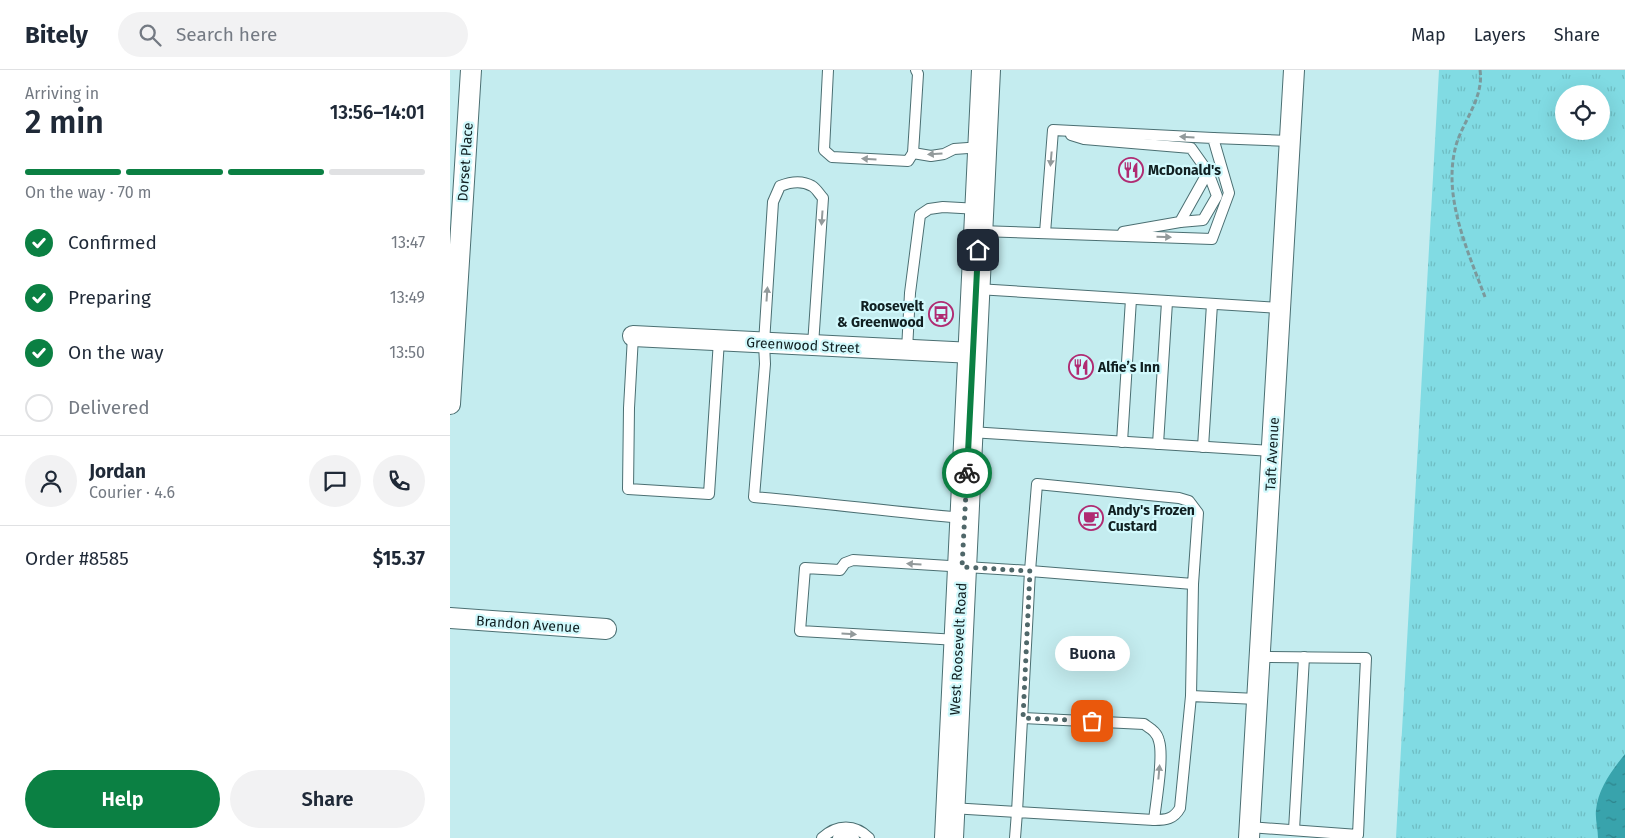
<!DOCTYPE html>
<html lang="en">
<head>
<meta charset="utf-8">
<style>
	:root { --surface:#fff; --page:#f2f2f3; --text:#1f2937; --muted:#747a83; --line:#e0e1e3; --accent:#0b8043 }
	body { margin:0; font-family:"Fira Sans",sans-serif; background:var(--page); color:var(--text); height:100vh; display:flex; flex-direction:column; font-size:19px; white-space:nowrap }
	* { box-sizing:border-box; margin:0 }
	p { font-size:16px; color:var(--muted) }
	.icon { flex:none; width:28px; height:28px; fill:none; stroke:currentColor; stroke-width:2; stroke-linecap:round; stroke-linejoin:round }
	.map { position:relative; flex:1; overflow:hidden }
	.side { display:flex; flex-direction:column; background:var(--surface); width:450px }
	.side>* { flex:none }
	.fabs { position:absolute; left:1105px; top:15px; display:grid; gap:10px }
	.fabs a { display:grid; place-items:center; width:55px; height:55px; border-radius:50%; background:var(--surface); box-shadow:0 5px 20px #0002; font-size:25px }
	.pin { position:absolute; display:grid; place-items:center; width:42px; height:42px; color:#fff; margin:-21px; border-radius:10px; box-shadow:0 2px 8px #0006 }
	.courier { position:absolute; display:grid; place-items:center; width:50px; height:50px; margin:-25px; border:4px solid #0b8043; border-radius:50%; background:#fff; color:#222; box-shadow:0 1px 6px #0007 }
	.bubble { position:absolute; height:35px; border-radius:18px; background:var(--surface); box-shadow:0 5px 20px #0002; font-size:16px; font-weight:600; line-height:35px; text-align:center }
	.summary em { font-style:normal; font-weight:600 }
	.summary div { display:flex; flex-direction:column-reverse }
	.summary { display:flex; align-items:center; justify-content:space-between; height:85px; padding:0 25px }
	h1 { font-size:32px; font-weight:600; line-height:38px }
	.bar { display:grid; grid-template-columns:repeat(4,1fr); gap:8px 5px; align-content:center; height:60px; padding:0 25px }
	.bar i { height:6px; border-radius:4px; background:var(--line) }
	.bar .selected { background:var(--accent) }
	.bar p { grid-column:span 4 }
	.line { display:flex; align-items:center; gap:12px; padding:0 25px; border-top:1px solid var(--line) }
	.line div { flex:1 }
	.round { display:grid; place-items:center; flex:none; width:52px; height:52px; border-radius:26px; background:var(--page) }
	ol { padding:0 25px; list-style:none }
	li { display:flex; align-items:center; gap:15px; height:55px }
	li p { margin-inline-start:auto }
	li .icon { padding:5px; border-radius:50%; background:var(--accent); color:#fff; stroke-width:4 }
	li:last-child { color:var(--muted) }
	li i { width:28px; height:28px; border:2px solid var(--line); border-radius:50% }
	.cta { display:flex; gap:10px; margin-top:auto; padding:10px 25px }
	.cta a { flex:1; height:58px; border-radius:30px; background:var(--accent); color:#fff; font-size:20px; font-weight:600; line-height:58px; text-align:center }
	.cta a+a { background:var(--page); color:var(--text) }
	header { display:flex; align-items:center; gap:30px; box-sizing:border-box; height:70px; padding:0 25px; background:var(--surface); border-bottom:1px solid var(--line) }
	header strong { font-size:24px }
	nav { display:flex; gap:28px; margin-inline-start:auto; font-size:18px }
	.search { width:350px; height:45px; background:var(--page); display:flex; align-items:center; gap:12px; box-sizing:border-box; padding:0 18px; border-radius:28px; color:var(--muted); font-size:19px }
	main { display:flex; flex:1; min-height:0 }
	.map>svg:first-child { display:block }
	.grass { fill:url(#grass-tufts); fill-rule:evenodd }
	.water { fill:url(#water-ripples) }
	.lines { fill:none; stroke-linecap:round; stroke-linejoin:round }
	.lane-casing { stroke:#4b6f72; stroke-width:12 }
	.street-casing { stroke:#4b6f72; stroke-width:22 }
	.primary-casing { stroke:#4b6f72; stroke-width:30 }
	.path { stroke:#7b999c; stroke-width:3; stroke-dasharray:5 2.5; stroke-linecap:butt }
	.lane { stroke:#fff; stroke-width:10 }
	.street { stroke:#fff; stroke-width:20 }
	.primary { stroke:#fff; stroke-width:28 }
	.oneway { fill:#939a9b }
	.done { stroke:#4f6769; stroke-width:5; stroke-dasharray:0 9 }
	.route { stroke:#0b8043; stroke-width:6 }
	.labels { text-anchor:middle; stroke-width:4.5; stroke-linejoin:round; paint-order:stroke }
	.street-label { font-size:14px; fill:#101f21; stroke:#d1f9fc }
	.poi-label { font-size:14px; font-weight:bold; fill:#101f21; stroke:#d1f9fc; text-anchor:start }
</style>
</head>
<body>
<header>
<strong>Bitely</strong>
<div class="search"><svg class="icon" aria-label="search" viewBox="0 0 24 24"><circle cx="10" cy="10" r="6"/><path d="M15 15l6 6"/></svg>Search here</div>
<nav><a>Map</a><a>Layers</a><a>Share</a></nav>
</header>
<main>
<section class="side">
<div class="summary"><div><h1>2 min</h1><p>Arriving in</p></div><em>13:56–14:01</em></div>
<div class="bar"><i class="selected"></i><i class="selected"></i><i class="selected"></i><i></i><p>On the way · 70 m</p></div>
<ol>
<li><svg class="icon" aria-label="check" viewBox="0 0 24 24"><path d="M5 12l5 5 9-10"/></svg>Confirmed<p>13:47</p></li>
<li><svg class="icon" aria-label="check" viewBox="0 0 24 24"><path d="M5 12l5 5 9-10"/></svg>Preparing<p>13:49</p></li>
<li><svg class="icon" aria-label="check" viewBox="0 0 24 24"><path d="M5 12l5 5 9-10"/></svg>On the way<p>13:50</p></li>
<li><i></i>Delivered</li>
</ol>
<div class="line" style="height:90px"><a class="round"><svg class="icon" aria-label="person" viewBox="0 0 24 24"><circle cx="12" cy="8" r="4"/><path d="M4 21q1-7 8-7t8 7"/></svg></a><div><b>Jordan</b><p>Courier · 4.6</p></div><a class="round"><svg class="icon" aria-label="chat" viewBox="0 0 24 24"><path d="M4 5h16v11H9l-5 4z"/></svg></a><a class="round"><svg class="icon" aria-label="phone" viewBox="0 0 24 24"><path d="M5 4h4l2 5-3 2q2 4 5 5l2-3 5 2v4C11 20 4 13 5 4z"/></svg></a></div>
<div class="line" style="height:65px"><div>Order #8585</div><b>$15.37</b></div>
<div class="cta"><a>Help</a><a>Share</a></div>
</section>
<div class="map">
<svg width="1175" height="768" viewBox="0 0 1175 768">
	<defs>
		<pattern id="grass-tufts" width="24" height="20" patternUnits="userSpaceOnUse" patternTransform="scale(1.25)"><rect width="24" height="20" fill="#81dbe3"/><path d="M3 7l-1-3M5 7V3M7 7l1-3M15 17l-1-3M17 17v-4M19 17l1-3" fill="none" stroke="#6ebcc2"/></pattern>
		<pattern id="water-ripples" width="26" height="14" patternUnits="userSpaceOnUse" patternTransform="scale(1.25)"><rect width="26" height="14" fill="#38a3ac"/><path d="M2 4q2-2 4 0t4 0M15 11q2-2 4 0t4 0" fill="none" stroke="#2e848c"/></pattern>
	</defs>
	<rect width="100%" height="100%" fill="#c4ecef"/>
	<!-- grass -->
	<path class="grass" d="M989 0H1175V768H946ZM1114 24H1151V61H1114Z"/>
	<!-- water -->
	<path class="water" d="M1175 684V768H1148C1148 759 1145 749 1146 740 1148 719 1162 700 1175 684Z"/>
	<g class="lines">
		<defs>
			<g id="lane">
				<path d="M378 0 374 80 382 87 458 91 463 83"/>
				<path d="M466 0 468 4 463 83 481 86 494 84 504 79 532 77"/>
				<path d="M621 65 634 69 741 78 758 102 730 152 673 162"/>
				<path d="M763 68 840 71"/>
				<path d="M730 152 753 150 767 126 758 102"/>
				<path d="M529 161 762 169 779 123 763 68 603 60 595 163"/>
				<path d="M527 219 830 238"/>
				<path d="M183 266 179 338 178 419 259 424 269 270"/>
				<path d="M363 275 373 128C370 125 366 118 362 116 352 110 340 112 330 116L323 132 314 273 315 294 304 427C374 433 444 442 514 448"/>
				<path d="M457 280 460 223 470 145 479 139 493 137 529 139"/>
				<path d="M520 362 822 381"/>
				<path d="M672 372 681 229"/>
				<path d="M708 374 717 232"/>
				<path d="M753 377 762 234"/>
				<path d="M587 414 729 428 739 431 748 443 743 514 580 501Z"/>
				<path d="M741 626 743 514"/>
				<path d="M573 648 694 654C701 659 707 662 709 671 714 687 706 732 704 750"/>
				<path d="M501 738 567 742 580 501 403 490 395 493 390 500 355 498 350 561 508 570"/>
				<path d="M799 757 908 765 916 588 810 587"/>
				<path d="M844 760 854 587"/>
				<path d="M372 768C387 754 405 754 419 768"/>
				<path d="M388 768 397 766 404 768"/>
				<path d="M565 768 567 742 704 750C716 750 724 749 730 738L741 626 807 629"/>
			</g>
			<g id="street">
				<path d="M183 266 523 283"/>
				<path d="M0 334 21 0"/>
				<path d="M0 548 156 559"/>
				<path d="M799 768 844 0"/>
			</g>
			<path id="primary" d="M499 768 536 0"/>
		</defs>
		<!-- lane casing -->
		<use href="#lane" class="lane-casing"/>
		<!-- street casing -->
		<use href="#street" class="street-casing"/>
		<!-- primary casing -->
		<use href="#primary" class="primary-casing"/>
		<!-- path -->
		<path class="path" d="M1030 0C1034 26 1015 49 1007 72 991 124 1017 179 1035 227"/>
		<!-- lane -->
		<use href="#lane" class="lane"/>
		<!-- street -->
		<use href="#street" class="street"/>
		<!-- primary -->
		<use href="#primary" class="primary"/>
	</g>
	<!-- one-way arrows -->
	<defs><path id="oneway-solid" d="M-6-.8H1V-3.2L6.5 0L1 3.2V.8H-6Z" transform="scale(1.25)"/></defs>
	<g class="oneway">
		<use href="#oneway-solid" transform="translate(737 67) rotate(-177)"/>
		<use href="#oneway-solid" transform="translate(485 84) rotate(176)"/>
		<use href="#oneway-solid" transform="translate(419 89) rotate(-177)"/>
		<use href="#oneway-solid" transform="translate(601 89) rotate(95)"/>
		<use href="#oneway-solid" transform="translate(372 148) rotate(94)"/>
		<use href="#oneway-solid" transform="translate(714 167) rotate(2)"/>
		<use href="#oneway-solid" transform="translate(317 224) rotate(-86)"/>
		<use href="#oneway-solid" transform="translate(464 494) rotate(-176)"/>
		<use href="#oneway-solid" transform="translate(399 564) rotate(3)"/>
		<use href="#oneway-solid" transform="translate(709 702) rotate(-85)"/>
	</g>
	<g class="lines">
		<!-- done -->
		<path class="done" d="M517 403 512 497 580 501 573 648 642 651"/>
		<!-- route -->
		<path class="route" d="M517 403 528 180"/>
	</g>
	<!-- icons -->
	<defs>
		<symbol id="restaurant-ring" viewBox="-11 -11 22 22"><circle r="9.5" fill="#d1f9fc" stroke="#b02b72" stroke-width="1.5"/><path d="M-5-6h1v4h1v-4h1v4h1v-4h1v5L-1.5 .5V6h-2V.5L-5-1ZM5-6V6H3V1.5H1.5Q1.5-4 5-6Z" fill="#b02b72"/></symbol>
		<symbol id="bus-ring" viewBox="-11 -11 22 22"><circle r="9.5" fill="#d1f9fc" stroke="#b02b72" stroke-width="1.5"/><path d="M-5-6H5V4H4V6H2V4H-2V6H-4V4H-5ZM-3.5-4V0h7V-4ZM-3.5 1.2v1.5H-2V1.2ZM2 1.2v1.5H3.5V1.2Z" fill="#b02b72"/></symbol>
		<symbol id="cafe-ring" viewBox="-11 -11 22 22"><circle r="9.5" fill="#d1f9fc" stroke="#b02b72" stroke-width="1.5"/><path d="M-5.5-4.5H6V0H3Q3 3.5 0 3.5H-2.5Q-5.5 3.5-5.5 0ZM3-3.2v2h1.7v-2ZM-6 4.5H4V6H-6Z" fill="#b02b72"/></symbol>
	</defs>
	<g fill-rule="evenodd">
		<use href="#restaurant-ring" x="667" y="86" width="28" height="28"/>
		<use href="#bus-ring" x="477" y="230" width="28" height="28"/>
		<use href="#restaurant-ring" x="617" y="283" width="28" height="28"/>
		<use href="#cafe-ring" x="627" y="434" width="28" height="28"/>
	</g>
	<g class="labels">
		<!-- street labels -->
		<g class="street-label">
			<text transform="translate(15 92) rotate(-86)" y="5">Dorset Place</text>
			<text transform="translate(353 275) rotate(3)" y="5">Greenwood Street</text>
			<text transform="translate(822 384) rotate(-87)" y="5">Taft Avenue</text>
			<text transform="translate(78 554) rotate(4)" y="5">Brandon Avenue</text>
			<text transform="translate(508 579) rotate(-87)" y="5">West Roosevelt Road</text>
		</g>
		<!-- poi labels -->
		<g class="poi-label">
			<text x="698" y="105">McDonald's</text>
			<text x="474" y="241" text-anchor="end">Roosevelt<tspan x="474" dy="16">&amp; Greenwood</tspan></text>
			<text x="648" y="302">Alfie’s Inn</text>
			<text x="658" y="445">Andy's Frozen<tspan x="658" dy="16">Custard</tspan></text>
		</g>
	</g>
</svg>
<div class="fabs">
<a><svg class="icon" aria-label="locate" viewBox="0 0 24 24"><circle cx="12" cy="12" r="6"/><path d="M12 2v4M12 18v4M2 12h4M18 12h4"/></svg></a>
</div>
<div class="pin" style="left:642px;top:651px;background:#ea580c"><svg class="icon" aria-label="bag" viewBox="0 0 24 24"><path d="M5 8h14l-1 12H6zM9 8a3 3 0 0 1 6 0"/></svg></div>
<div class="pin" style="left:528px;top:180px;background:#1f2937"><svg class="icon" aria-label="home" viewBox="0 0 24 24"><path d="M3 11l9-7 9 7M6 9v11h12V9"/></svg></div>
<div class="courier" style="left:517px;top:403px"><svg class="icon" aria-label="bike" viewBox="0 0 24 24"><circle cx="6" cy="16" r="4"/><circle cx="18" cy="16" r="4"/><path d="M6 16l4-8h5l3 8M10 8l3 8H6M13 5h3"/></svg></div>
<div class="bubble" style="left:605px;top:566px;width:75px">Buona</div>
</div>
</main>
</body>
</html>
